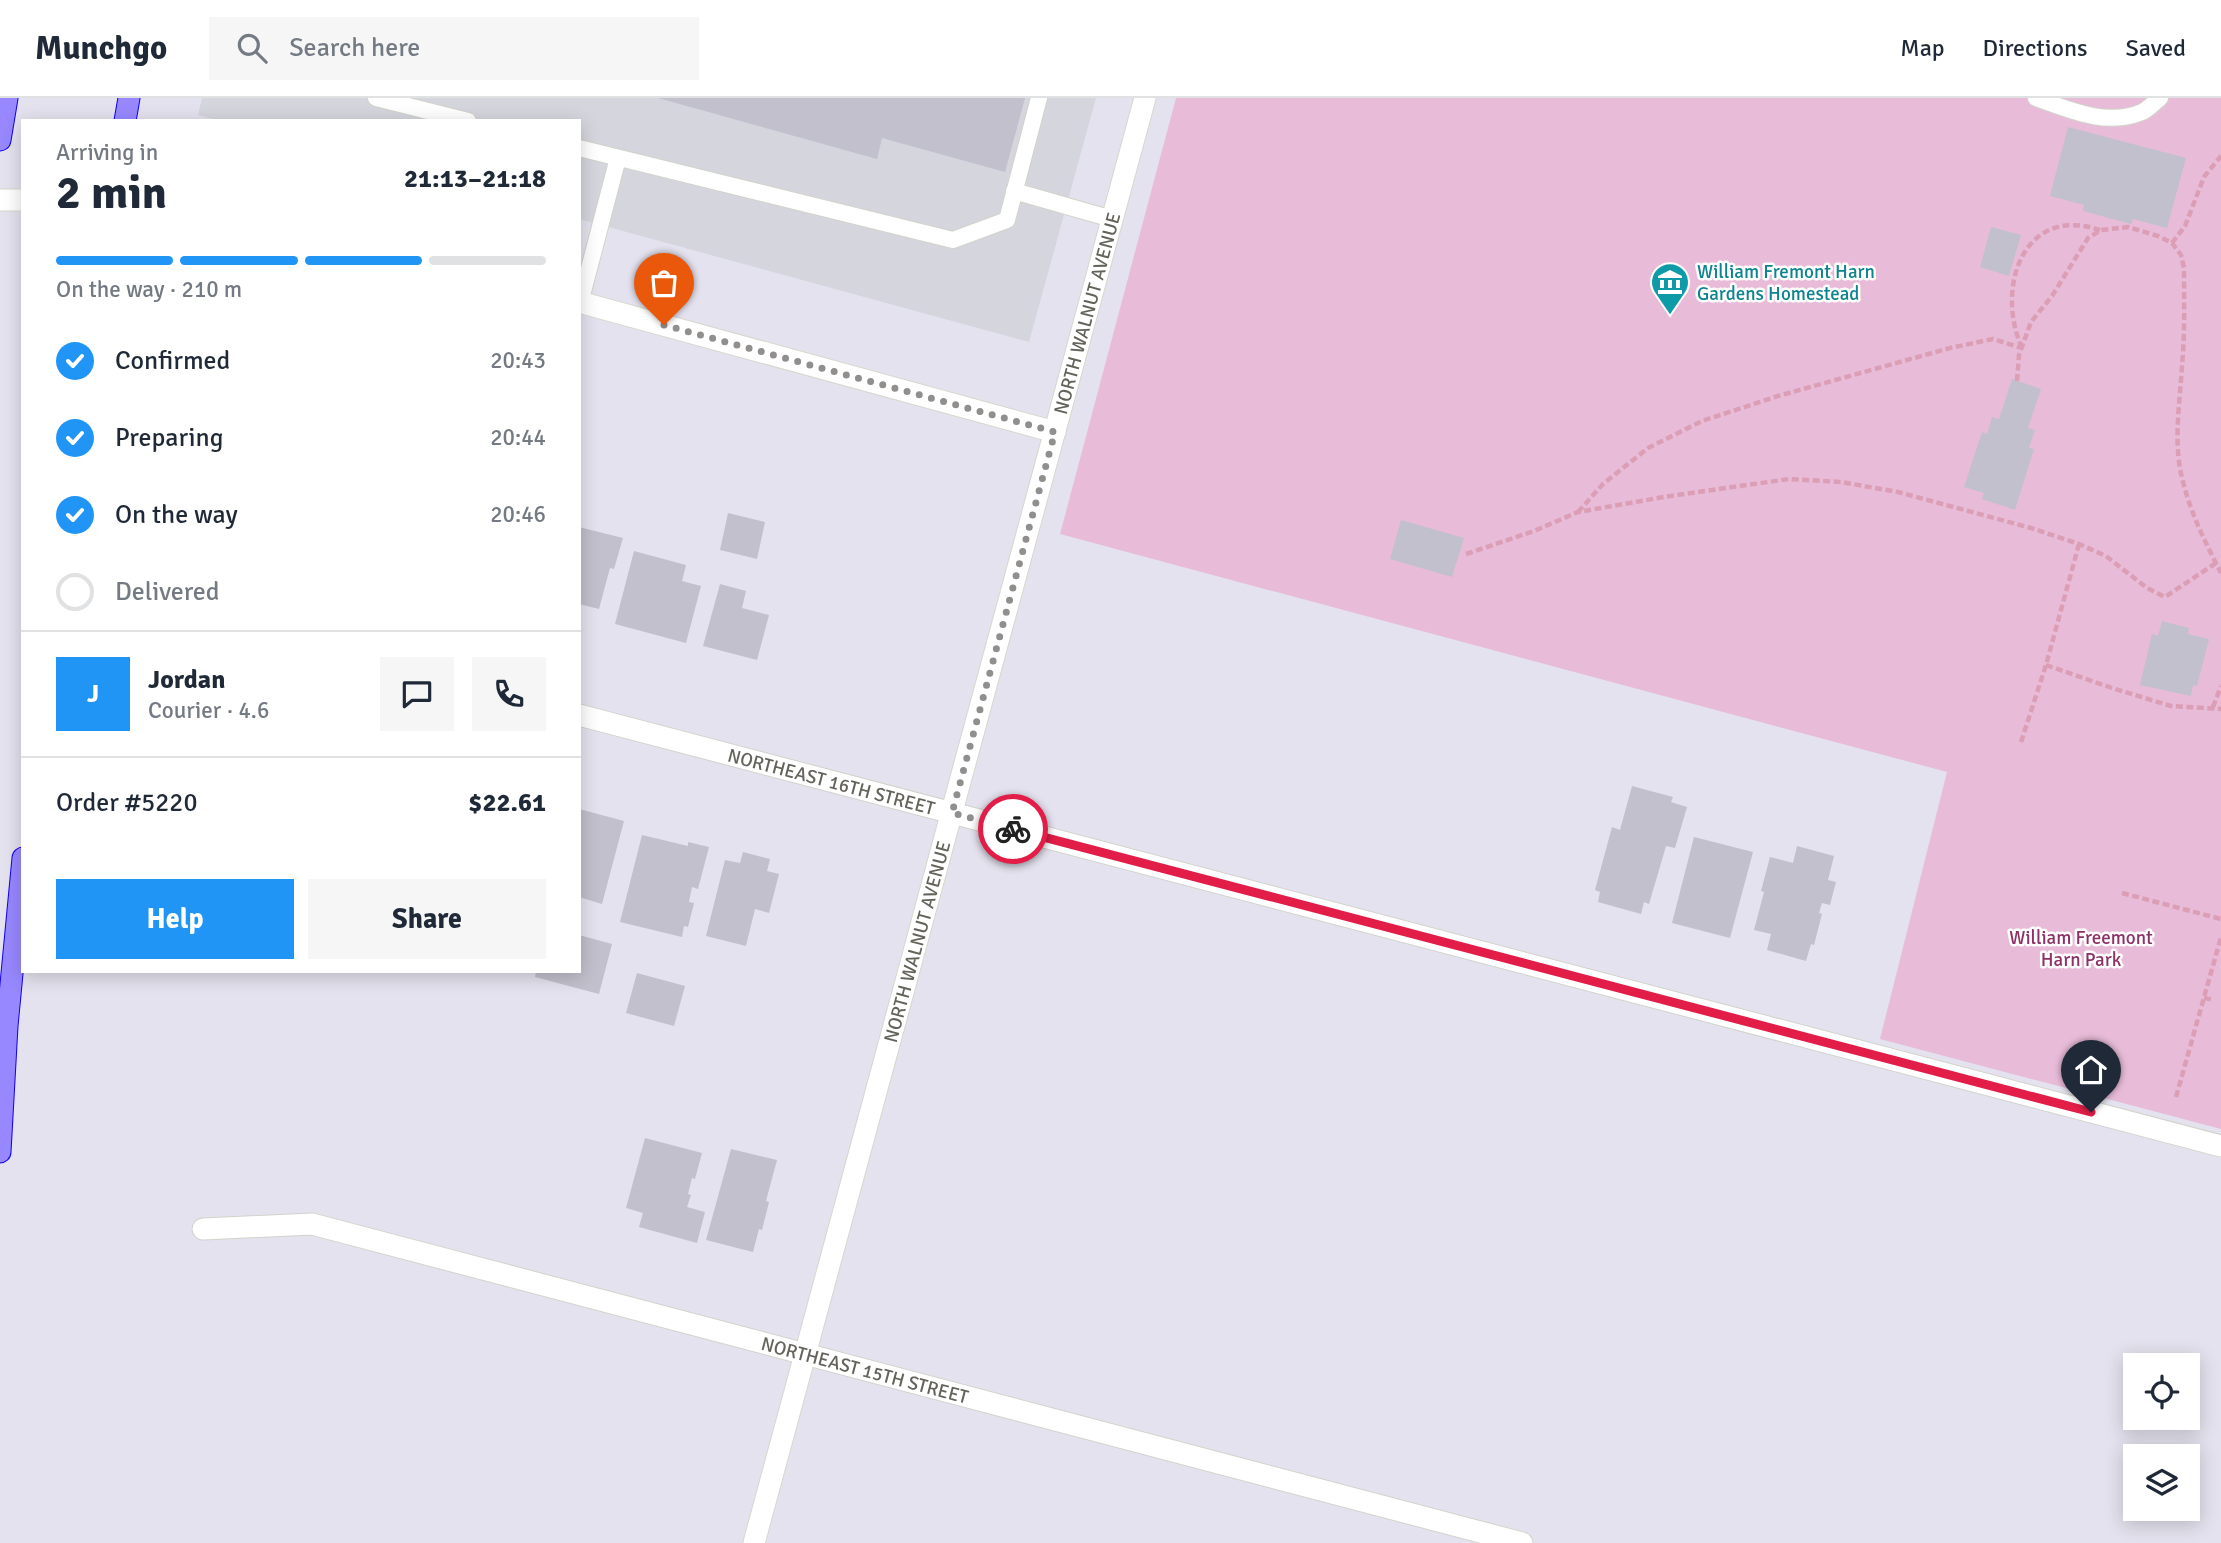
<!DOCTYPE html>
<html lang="en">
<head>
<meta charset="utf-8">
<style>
	:root { --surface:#fff; --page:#f6f6f7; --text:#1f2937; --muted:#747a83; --line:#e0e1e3; --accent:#2195f5 }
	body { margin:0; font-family:Signika,sans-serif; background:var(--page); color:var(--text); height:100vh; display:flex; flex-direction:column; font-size:26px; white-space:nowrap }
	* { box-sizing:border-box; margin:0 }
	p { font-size:23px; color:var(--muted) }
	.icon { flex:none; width:38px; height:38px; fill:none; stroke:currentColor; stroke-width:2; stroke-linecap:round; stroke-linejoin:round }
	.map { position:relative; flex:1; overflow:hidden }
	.sheet { position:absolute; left:21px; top:21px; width:560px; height:854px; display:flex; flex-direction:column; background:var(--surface); border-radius:0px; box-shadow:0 4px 18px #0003 }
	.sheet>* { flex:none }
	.controls { position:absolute; left:2123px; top:1255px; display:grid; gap:14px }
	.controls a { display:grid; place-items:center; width:77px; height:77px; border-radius:0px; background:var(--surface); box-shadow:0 4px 18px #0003; font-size:35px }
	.pin { position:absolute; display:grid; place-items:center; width:60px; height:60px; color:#fff; margin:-72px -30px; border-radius:50% 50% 50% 0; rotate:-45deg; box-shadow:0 0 7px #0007 }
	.pin .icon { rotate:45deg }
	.courier { position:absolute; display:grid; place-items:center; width:70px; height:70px; margin:-35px; border:5px solid #e11d48; border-radius:50%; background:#fff; color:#222; box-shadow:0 2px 9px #0007 }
	.head em { font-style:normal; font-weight:700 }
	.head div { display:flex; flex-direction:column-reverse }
	.head { display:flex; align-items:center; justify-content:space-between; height:119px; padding:0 35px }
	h1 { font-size:46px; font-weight:700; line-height:52px }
	.bar { display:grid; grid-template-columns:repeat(4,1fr); gap:10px 7px; align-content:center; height:84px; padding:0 35px }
	.bar i { height:9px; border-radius:5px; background:var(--line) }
	.bar .active { background:var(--accent) }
	.bar p { grid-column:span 4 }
	.line { display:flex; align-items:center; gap:18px; padding:0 35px; border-top:2px solid var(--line) }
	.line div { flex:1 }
	.round { display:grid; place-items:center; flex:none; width:74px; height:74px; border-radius:0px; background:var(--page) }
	ol { padding:0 35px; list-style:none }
	li { display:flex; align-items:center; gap:21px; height:77px }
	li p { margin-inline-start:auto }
	li .icon { padding:7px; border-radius:50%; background:var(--accent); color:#fff; stroke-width:4 }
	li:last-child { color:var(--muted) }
	li i { width:38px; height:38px; border:4px solid var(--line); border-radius:50% }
	.button { display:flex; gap:14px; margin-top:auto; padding:14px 35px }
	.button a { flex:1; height:80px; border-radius:0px; background:var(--accent); color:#fff; font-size:28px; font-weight:700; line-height:80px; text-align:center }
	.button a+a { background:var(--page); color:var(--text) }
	header { display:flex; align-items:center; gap:42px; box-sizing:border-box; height:98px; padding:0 35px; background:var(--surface); border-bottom:2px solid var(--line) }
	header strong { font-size:33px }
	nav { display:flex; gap:38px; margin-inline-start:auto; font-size:24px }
	.search { width:490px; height:63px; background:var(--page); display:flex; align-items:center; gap:18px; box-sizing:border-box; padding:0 24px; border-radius:0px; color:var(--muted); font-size:26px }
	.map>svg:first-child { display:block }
	.industrial { fill:#d5d5dd }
	.green { fill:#e8bcd8 }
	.building { fill:#c1c0cc }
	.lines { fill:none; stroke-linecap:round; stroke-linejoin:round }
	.lane-casing { stroke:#d2d3cb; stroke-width:18 }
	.street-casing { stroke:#d2d3cb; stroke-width:23 }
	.secondary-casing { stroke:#d7d7cd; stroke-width:23 }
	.highway-casing { stroke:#1000f0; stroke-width:23 }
	.path { stroke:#db9eb4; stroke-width:4.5; stroke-dasharray:7 3.5; stroke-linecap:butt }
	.lane { stroke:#fff; stroke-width:16 }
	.street { stroke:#fff; stroke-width:21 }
	.secondary { stroke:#fff; stroke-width:21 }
	.highway { stroke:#9788ff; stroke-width:21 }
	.done { stroke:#918f8e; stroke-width:7; stroke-dasharray:0 12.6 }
	.route { stroke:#e11d48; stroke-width:9 }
	.labels { text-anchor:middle; stroke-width:5; stroke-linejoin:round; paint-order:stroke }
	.culture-label { font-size:19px; fill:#0d838f; stroke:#fff; text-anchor:start }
	.street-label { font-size:19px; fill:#64635a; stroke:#fff }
	.park-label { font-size:19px; fill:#8d3066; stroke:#fff }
</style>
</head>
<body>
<header>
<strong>Munchgo</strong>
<div class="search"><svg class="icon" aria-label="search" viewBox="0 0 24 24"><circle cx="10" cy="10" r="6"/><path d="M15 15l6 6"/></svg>Search here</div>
<nav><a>Map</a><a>Directions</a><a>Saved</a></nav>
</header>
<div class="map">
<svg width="2221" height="1445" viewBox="0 0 2221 1445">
	<rect width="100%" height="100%" fill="#e4e2ee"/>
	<!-- industrial -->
	<path class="industrial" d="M202 0H1096L1029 244 579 121V23H220L198 17Z"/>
	<!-- green -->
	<path class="green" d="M1176 0H2221V1031L1880 941 1947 674 1060 436Z"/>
	<!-- building -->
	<g class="building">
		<path d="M658 0H1025L1005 74 882 40 877 61Z"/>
		<path d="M2068 29 2186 60 2167 130 2133 121 2131 126 2083 113 2084 107 2050 98Z"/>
		<path d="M1991 129 2021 137 2009 178 1980 169Z"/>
		<path d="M2012 281 2041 291 2028 330 2035 332 2029 350 2034 351 2015 412 1982 401 1984 395 1964 389 1982 334 1987 336 1992 319 1999 321Z"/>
		<path d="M728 415 765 424 757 461 720 452Z"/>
		<path d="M1401 422 1464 440 1452 479 1390 461Z"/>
		<path d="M579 429 623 440 614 471 610 470 599 511 579 506Z"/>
		<path d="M634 453 686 467 682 483 701 488 686 545 615 526Z"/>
		<path d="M720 486 746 493 742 510 769 517 757 562 703 548Z"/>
		<path d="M2162 523 2189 530 2188 536 2209 541 2197 588 2193 587 2191 598 2140 587 2152 536 2158 538Z"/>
		<path d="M1632 688 1673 699 1671 704 1687 709 1675 750 1666 748 1649 806 1644 804 1641 816 1598 804 1600 794 1595 792 1612 729 1620 732Z"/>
		<path d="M579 711 624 723 602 806 579 799Z"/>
		<path d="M642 737 688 748V744L709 749 698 791 692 789 689 804 694 805 688 829 684 828 682 839 620 824Z"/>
		<path d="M1694 739 1753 754 1730 840 1672 825Z"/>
		<path d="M1797 748 1834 758 1828 782 1836 784 1830 807 1822 805 1819 815 1822 816 1814 847 1811 846 1806 863 1767 852 1771 836 1754 832 1764 794 1761 793 1770 759 1793 765Z"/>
		<path d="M743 754 770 761 767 773 779 776 769 815 755 811 746 848 706 838 725 762 740 765Z"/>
		<path d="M579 837 612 846 599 896 535 879 536 873H579Z"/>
		<path d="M637 875 685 888 674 928 626 915Z"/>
		<path d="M645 1040 702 1055 695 1081 692 1080 688 1096 691 1097 687 1109 705 1114 697 1145 639 1129 643 1115 626 1110Z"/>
		<path d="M731 1051 777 1062 766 1103 769 1104 762 1132 759 1131 753 1154 706 1142Z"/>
	</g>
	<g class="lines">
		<defs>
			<g id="lane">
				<path d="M376 0 468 23"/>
				<path d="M2036 0C2069 12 2108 29 2142 14 2149 11 2154 4 2160 0"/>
				<path d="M579 50 953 142 1007 122 1039 0"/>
				<path d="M1014 93 1112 121"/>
				<path d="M580 205 618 60"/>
			</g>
			<g id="street">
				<path id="s1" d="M579 617 2221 1048"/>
				<path id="s2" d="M203 1131 312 1126 1522 1445"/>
			</g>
			<g id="secondary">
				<path d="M0 102H23"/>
				<path d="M579 204 1055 334"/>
				<path id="s3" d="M754 1445 1145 0"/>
			</g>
			<g id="highway">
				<path d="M125 23 129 0"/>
				<path d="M0 42 7 0"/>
				<path d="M0 1054 7 928 23 760"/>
			</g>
		</defs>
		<!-- lane casing -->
		<use href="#lane" class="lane-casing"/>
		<!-- street casing -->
		<use href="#street" class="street-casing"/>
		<!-- secondary casing -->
		<use href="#secondary" class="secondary-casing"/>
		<!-- highway casing -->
		<use href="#highway" class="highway-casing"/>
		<!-- path -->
		<g class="path">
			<path d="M2172 145 2185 128 2204 79 2221 58"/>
			<path d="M2022 250C1995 190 2023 106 2100 132"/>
			<path d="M2017 283 2019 257 2031 224 2052 198 2088 140 2101 132 2128 129 2158 138 2172 145 2181 157 2184 170C2184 203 2185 235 2182 267 2180 305 2173 343 2182 380 2190 414 2205 444 2221 475"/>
			<path d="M1578 414 1603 386 1648 350 1702 323 1778 298 1950 250 1993 241 2022 250"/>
			<path d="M1466 456 1534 433 1578 414 1664 399 1789 381 1841 384 1898 394 2031 430 2079 446 2106 458 2147 490 2165 499 2216 465"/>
			<path d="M2046 567 2112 590 2171 608 2221 611"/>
			<path d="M2213 609 2221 588"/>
			<path d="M2021 644 2046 567 2079 446"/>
			<path d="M2122 795 2221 821"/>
			<path d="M2204 900 2214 902"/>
			<path d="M2176 999 2221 839"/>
		</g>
		<!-- lane -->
		<use href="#lane" class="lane"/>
		<!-- street -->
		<use href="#street" class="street"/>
		<!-- secondary -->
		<use href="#secondary" class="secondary"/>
		<!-- highway -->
		<use href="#highway" class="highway"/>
	</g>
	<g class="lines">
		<!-- done -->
		<path class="done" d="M664 227 1055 334 952 715 1013 731"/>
		<!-- route -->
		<path class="route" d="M1013 731 2091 1014"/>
	</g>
	<!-- icons -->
	<defs>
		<symbol id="museum-pin" viewBox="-11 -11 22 30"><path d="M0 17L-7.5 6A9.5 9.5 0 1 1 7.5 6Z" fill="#0f9aa8" stroke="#fff"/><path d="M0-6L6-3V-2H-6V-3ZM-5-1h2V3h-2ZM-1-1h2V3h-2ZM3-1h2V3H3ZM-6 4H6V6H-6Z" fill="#fff"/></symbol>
	</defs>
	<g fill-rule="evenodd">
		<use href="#museum-pin" x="1648" y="162" width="44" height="60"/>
	</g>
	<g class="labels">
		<!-- culture labels -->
		<g class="culture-label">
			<text x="1697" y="180">William Fremont Harn<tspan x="1697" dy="22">Gardens Homestead</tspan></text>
		</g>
		<!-- street labels -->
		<g class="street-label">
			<text dy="7" stroke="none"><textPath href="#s3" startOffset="1274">NORTH WALNUT AVENUE</textPath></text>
			<text dy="7" stroke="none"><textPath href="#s1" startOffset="261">NORTHEAST 16TH STREET</textPath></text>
			<text dy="7" stroke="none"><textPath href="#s3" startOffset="623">NORTH WALNUT AVENUE</textPath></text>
			<text dy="7" stroke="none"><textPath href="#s2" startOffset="681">NORTHEAST 15TH STREET</textPath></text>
		</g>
		<!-- park labels -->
		<g class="park-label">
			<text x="2081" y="846">William Freemont<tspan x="2081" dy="22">Harn Park</tspan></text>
		</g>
	</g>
</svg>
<div class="controls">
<a><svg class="icon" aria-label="locate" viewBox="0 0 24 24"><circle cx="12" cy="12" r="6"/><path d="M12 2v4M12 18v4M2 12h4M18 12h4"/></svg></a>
<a><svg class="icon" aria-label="layers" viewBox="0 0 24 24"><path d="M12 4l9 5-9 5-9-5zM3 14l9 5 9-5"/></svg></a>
</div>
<div class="pin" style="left:664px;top:227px;background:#ea580c"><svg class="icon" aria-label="bag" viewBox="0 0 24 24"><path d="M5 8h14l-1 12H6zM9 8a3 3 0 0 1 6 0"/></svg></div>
<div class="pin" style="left:2091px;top:1014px;background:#1f2937"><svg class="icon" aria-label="home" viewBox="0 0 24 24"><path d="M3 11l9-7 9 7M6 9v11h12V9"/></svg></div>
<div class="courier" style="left:1013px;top:731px"><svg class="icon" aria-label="bike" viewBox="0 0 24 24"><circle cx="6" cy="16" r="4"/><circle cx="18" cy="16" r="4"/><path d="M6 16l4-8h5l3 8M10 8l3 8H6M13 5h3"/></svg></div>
<section class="sheet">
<div class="head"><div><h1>2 min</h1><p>Arriving in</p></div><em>21:13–21:18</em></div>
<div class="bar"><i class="active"></i><i class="active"></i><i class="active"></i><i></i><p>On the way · 210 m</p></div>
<ol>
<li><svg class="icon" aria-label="check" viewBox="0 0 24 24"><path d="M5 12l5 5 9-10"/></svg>Confirmed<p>20:43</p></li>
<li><svg class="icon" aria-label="check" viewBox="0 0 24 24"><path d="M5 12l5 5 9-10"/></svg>Preparing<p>20:44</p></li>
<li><svg class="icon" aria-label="check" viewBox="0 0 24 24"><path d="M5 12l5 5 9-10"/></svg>On the way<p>20:46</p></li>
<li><i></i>Delivered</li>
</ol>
<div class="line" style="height:126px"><b class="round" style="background:var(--accent);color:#fff">J</b><div><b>Jordan</b><p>Courier · 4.6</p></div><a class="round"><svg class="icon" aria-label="chat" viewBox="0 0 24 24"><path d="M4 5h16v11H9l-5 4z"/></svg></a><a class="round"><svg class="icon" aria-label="phone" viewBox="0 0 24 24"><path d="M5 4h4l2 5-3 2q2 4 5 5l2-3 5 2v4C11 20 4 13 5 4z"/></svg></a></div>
<div class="line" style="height:91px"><div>Order #5220</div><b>$22.61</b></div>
<div class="button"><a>Help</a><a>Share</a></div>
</section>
</div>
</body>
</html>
